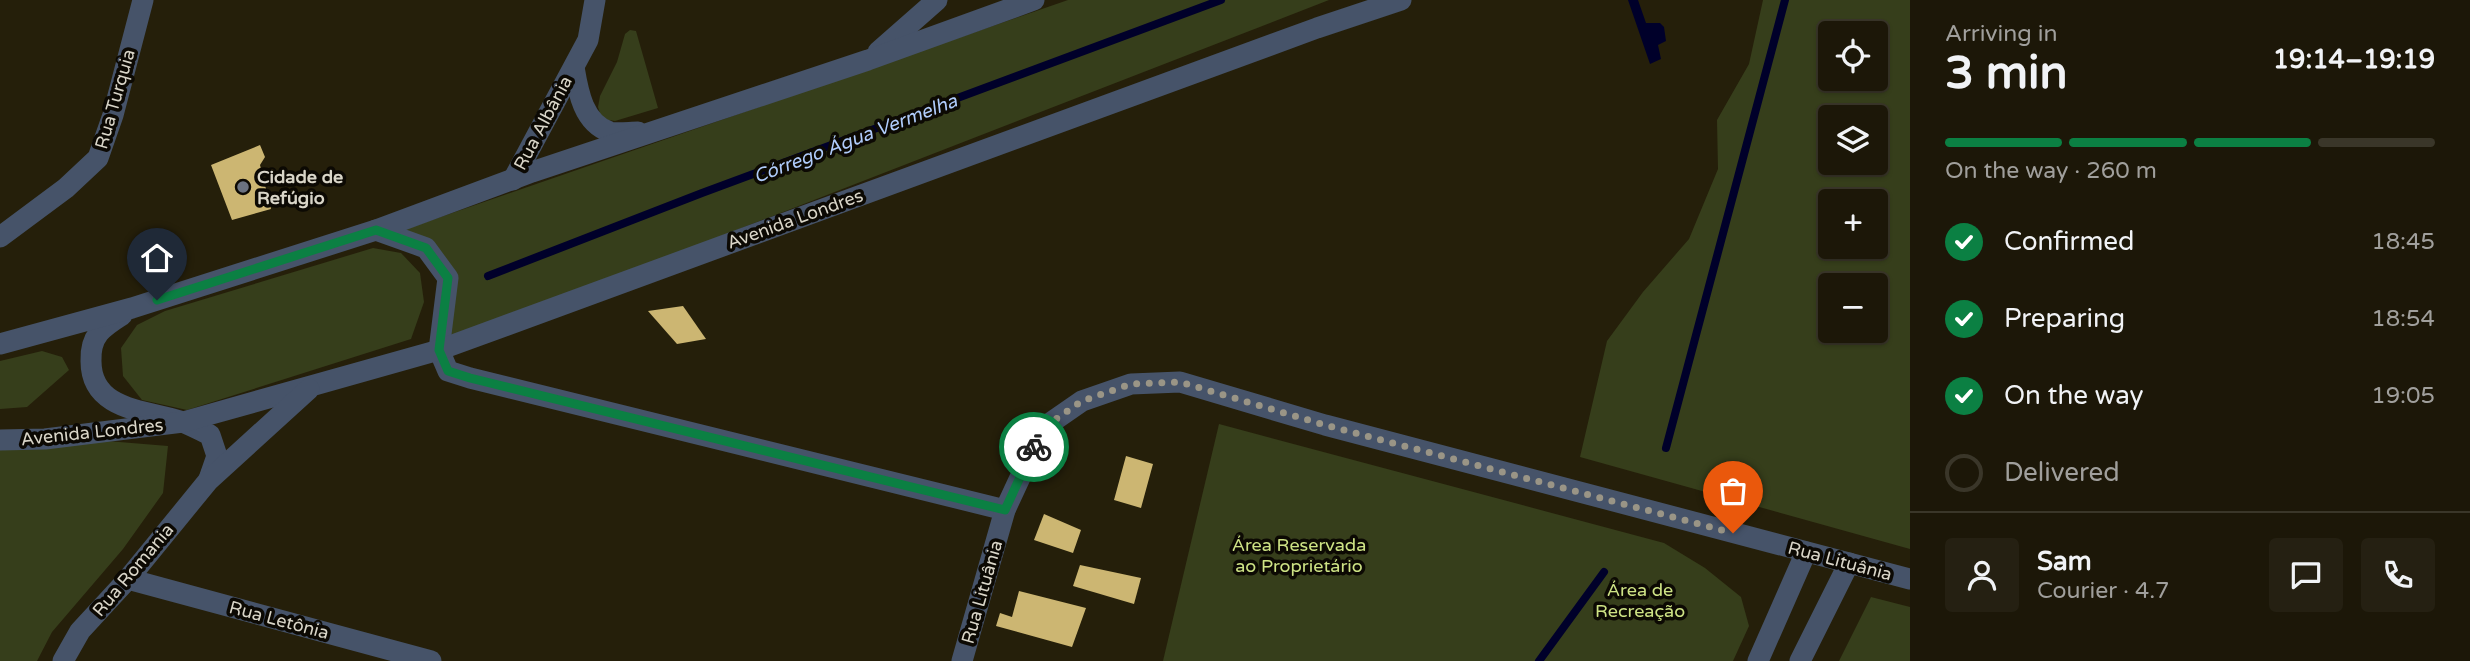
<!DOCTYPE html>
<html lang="en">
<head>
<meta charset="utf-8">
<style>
	:root { --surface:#1c1708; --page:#252012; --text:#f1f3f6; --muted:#a09f9c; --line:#3a3629; --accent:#0b8043 }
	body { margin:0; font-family:"Varela Round",sans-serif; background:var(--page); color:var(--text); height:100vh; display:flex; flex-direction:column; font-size:26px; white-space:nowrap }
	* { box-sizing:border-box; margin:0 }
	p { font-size:23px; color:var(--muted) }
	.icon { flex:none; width:38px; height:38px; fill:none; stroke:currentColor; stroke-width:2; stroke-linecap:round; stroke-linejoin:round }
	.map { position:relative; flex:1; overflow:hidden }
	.sheet { display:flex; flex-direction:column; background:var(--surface); width:560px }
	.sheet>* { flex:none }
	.fabs { position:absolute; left:1818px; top:21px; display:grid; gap:14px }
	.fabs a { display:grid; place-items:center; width:70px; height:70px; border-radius:7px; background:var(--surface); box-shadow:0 2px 5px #0004,0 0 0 2px var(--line); font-size:35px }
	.pin { position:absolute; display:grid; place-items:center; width:60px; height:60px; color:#fff; margin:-72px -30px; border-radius:50% 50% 50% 0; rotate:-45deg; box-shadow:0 0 7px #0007 }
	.pin .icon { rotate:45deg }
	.courier { position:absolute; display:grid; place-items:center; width:70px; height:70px; margin:-35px; border:5px solid #0b8043; border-radius:50%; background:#fff; color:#222; box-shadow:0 2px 9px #0007 }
	.headline em { font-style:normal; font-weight:700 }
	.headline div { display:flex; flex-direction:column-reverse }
	.headline { display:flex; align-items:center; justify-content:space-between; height:119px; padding:0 35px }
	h1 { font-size:46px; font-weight:700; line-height:52px }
	.bar { display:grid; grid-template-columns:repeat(4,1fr); gap:10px 7px; align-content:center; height:84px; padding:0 35px }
	.bar i { height:9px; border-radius:5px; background:var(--line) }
	.bar .selected { background:var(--accent) }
	.bar p { grid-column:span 4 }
	.line { display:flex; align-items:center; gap:18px; padding:0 35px; border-top:2px solid var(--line) }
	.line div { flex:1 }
	.round { display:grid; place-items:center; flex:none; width:74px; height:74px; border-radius:7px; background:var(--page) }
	ol { padding:0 35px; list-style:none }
	li { display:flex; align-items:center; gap:21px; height:77px }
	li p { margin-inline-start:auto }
	li .icon { padding:7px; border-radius:50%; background:var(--accent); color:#fff; stroke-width:4 }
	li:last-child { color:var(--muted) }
	li i { width:38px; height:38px; border:4px solid var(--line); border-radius:50% }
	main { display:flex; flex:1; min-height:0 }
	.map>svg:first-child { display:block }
	.green { fill:#363e1b; fill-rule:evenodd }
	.water { fill:#00002a }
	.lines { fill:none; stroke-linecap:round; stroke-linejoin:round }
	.stream { stroke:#00002a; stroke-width:8 }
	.building { fill:#ccb672 }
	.minor { stroke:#465369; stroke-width:21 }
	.done { stroke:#9a9586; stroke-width:7; stroke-dasharray:0 12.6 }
	.route { stroke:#0b8043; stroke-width:9 }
	.worship-dot { fill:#6b7280; stroke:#0c0903; stroke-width:2.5 }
	.labels { text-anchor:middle; stroke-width:7; stroke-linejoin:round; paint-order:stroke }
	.street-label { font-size:18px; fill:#d9d5c8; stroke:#0c0903 }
	.poi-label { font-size:18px; font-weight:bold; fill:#d9d5c8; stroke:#0c0903; text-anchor:start }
	.park-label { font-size:18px; fill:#cee385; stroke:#0c0903 }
	.water-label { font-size:19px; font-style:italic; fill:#b0ccfb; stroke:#0c0903 }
</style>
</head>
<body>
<main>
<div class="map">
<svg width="1910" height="661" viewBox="0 0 1910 661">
	<rect width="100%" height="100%" fill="#251f0a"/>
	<!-- green -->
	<g class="green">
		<path d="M1068 0H1329L443 344 451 275 403 230Z"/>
		<path d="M1763 0H1910V549L1580 457 1607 341 1643 292 1689 239 1718 169 1717 120 1749 64ZM1830 33H1876V79H1830ZM1830 117H1876V163H1830ZM1830 201H1876V247H1830ZM1830 285H1876V331H1830Z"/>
		<path d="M630 30 636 31 658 108 615 121 602 119 598 107 600 96 617 62 625 34Z"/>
		<path d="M373 248 401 253 420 273 424 302 411 339 187 410 142 400 123 376 121 348 137 325 165 311Z"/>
		<path d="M42 351 62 357 69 370 27 407 0 409V361Z"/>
		<path d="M1219 424 1664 543 1705 568 1741 597 1749 626 1733 661H1163Z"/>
		<path d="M107 441 168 446 163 493 123 549 52 632 37 661H0V450Z"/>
		<path d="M1871 597 1910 607V661H1839Z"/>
	</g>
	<!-- water -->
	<path class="water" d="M1628 0H1638L1646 23H1660L1664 27 1666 41 1658 45 1661 59 1650 64Z"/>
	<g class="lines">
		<!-- stream -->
		<g class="stream">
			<path d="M488 276 702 193 1221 0"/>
			<path d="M1666 448 1785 0"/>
			<path d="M1539 661 1604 572"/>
		</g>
	</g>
	<!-- building -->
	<g class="building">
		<path d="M260 145 265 157 260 165 271 209 232 220 211 165Z"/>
		<path d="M683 306 706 339 677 344 648 311Z"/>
		<path d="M1126 456 1153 464 1141 508 1114 500Z"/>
		<path d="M1044 514 1081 530 1073 553 1034 540Z"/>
		<path d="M1080 565 1141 578 1134 604 1073 586Z"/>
		<path d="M1019 591 1086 608 1072 647 996 626 1000 613 1012 617Z"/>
	</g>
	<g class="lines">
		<!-- minor -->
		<g class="minor">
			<path d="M878 52 937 0"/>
			<path d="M574 67C578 91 583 123 610 132 617 134 630 132 638 132"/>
			<path d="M513 180 588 40 595 0"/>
			<path d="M376 230 426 248 448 278 439 350 448 371 470 378 1005 510"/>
			<path d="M0 237 66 188 98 158 113 115 143 0"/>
			<path d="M122 315C103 327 90 335 91 361 91 410 144 410 180 421 190 425 200 430 210 435L217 456 209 479"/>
			<path d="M0 344 132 308 376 230 532 172 868 60 1034 0"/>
			<path d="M0 440 45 439 183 422 439 350 1317 28 1401 0"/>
			<path d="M128 579 431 661"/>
			<path d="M63 661 80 631 128 579 208 481 309 389"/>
			<path d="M962 661 1005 510 1043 428 1082 401 1131 384 1180 382 1325 425 1910 579"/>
			<path d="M1758 661 1806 552"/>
			<path d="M1800 661 1849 563"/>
		</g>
	</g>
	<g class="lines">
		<!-- done -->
		<path class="done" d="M1034 447 1043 428 1082 401 1131 384 1180 382 1325 425 1733 533"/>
		<!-- route -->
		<path class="route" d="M157 300 376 230 426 248 448 278 439 350 448 371 470 378 1005 510 1034 447"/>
	</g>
	<!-- markers -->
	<circle class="worship-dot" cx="243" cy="187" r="7"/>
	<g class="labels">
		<!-- street labels -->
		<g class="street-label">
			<text transform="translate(115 99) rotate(-74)" y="6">Rua Turquia</text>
			<text transform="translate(543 123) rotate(-62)" y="6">Rua Albânia</text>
			<text transform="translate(795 219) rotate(-20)" y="6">Avenida Londres</text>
			<text transform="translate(92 432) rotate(-6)" y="6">Avenida Londres</text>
			<text transform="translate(1840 561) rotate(15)" y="6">Rua Lituânia</text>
			<text transform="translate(133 570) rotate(-50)" y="6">Rua Romania</text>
			<text transform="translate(982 592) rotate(-74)" y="6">Rua Lituânia</text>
			<text transform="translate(279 620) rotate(15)" y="6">Rua Letônia</text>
		</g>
		<!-- poi labels -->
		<g class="poi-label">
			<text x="257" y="183">Cidade de<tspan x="257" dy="21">Refúgio</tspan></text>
		</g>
		<!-- park labels -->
		<g class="park-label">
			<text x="1299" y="551">Área Reservada<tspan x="1299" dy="21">ao Proprietário</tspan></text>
			<text x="1640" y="596">Área de<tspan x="1640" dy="21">Recreação</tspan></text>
		</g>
		<!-- water labels -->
		<g class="water-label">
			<text transform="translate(855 138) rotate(-21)" y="7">Córrego Água Vermelha</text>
		</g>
	</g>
</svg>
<div class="fabs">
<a><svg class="icon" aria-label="locate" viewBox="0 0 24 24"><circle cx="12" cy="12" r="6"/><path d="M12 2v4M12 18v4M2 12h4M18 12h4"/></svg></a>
<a><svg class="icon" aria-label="layers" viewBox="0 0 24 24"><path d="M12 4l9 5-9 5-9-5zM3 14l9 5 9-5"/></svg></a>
<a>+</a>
<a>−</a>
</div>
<div class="pin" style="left:1733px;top:533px;background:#ea580c"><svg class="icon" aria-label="bag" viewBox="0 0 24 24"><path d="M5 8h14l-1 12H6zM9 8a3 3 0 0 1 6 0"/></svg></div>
<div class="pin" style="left:157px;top:300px;background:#1f2937"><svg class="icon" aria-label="home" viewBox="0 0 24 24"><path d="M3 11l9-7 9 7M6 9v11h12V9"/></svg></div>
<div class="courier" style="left:1034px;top:447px"><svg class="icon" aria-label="bike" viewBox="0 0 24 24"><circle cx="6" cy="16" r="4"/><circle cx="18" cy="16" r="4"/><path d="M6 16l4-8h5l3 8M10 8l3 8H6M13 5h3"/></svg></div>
</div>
<section class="sheet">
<div class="headline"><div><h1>3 min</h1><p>Arriving in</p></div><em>19:14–19:19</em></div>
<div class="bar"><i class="selected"></i><i class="selected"></i><i class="selected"></i><i></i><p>On the way · 260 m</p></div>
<ol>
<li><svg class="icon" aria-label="check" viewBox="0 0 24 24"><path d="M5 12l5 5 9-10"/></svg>Confirmed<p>18:45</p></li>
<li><svg class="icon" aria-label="check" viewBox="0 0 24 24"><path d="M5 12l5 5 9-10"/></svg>Preparing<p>18:54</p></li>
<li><svg class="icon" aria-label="check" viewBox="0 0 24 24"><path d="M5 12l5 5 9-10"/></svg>On the way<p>19:05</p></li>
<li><i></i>Delivered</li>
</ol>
<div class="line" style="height:126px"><a class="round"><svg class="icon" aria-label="person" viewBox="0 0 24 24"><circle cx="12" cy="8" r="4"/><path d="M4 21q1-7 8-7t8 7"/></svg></a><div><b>Sam</b><p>Courier · 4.7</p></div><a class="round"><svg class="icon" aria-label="chat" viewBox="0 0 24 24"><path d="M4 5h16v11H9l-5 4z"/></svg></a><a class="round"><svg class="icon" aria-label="phone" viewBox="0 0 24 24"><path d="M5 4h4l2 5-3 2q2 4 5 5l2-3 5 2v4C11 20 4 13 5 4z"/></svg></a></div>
</section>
</main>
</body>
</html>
